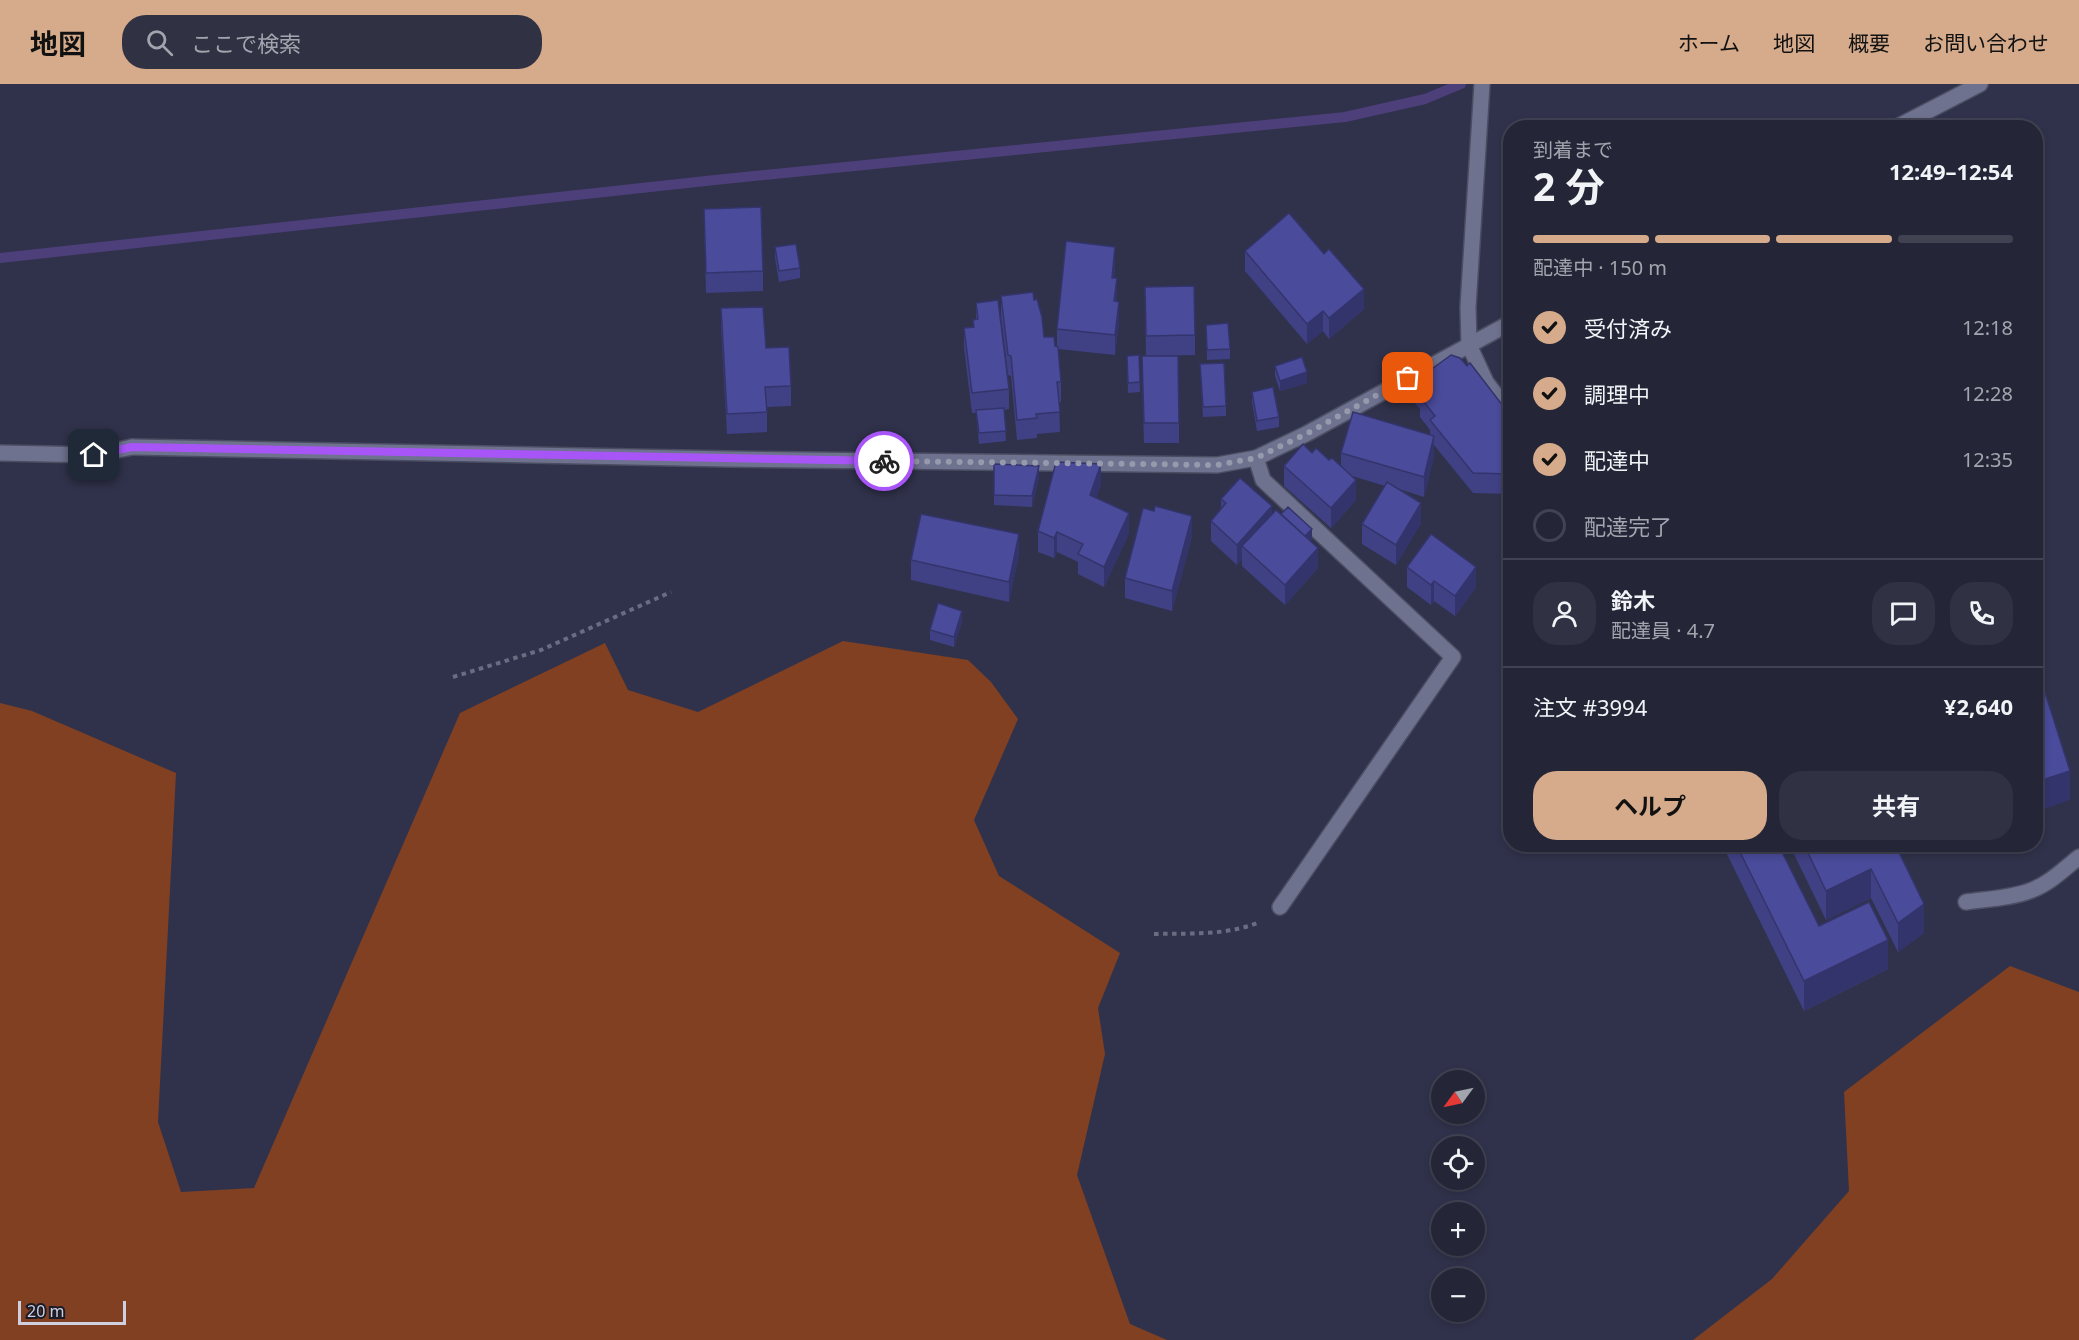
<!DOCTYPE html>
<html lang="ja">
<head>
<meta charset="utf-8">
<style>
	:root { --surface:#242638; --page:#303243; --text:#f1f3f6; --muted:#a3a5ae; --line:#414353; --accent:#d6ab8b }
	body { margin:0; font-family:"Noto Sans","Noto Sans JP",sans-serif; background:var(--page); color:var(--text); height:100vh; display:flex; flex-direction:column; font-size:22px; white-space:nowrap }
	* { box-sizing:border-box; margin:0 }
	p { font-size:20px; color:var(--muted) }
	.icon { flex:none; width:33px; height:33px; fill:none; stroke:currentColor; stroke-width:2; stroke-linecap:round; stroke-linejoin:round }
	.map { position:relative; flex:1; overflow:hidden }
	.side { position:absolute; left:1503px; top:36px; width:540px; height:732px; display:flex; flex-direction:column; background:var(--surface); border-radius:24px; box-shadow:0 3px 9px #0003,0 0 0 2px var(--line) }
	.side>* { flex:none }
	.needle { width:39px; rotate:237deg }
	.buttons { position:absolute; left:1431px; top:986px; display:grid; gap:12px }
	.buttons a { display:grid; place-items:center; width:54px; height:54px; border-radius:50%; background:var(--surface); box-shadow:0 3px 9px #0003,0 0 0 2px var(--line); font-size:30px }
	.scale { position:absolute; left:18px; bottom:15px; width:108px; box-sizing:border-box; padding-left:6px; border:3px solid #ced0e0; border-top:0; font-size:16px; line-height:21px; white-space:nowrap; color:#ced0e0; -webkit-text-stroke:4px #1a1b27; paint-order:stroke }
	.pin { position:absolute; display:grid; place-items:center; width:51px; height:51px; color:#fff; margin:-26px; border-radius:12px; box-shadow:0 3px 9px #0006 }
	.courier { position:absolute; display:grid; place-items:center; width:60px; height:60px; margin:-30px; border:4px solid #a855f7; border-radius:50%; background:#fff; color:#222; box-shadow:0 2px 8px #0007 }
	.head em { font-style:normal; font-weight:700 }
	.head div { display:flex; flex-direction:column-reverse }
	.head { display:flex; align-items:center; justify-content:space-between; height:102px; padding:0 30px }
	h1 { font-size:39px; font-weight:700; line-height:45px }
	.bar { display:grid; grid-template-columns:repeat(4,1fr); gap:9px 6px; align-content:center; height:72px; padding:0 30px }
	.bar i { height:8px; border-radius:4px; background:var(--line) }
	.bar .selected { background:var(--accent) }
	.bar p { grid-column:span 4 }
	.line { display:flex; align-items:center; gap:15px; padding:0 30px; border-top:2px solid var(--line) }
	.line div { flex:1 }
	.round { display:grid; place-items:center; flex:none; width:63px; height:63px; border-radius:24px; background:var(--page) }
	ol { padding:0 30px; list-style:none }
	li { display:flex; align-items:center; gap:18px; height:66px }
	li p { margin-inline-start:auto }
	li .icon { padding:6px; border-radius:50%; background:var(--accent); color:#111; stroke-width:4 }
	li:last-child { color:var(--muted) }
	li i { width:33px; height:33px; border:3px solid var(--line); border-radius:50% }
	.cta { display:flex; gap:12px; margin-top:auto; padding:12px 30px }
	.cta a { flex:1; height:69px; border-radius:24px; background:var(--accent); color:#111; font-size:24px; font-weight:700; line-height:69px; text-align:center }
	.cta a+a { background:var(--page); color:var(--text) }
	header { display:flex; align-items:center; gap:36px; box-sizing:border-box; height:84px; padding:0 30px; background:var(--accent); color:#111 }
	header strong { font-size:28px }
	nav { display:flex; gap:33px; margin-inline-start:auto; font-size:21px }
	.search { width:420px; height:54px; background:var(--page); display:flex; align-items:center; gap:15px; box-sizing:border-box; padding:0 21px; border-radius:24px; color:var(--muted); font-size:22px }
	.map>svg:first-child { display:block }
	.green { fill:#814021 }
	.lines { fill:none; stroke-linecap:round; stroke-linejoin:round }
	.stream { stroke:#4c3f7a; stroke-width:10 }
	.lane-casing { stroke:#4b4d62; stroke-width:18 }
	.street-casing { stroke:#4b4d62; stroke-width:18 }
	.path { stroke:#6a6c82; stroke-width:4; stroke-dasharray:4.5 4.5; stroke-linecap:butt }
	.lane { stroke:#6f728f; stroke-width:15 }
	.street { stroke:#6f728f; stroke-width:15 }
	.wall { fill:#404084 }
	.shaded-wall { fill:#34346c }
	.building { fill:#4a4b9a; stroke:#34346c; stroke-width:1.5 }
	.done { stroke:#9799ac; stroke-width:6; stroke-dasharray:0 10.8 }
	.route { stroke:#a855f7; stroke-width:8 }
</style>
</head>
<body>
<header>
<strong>地図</strong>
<div class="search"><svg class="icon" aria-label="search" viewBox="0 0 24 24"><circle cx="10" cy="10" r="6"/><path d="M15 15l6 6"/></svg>ここで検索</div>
<nav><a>ホーム</a><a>地図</a><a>概要</a><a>お問い合わせ</a></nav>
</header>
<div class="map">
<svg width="2079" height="1256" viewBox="0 0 2079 1256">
	<rect width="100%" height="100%" fill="#30324b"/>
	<!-- green -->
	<g class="green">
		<path d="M843 557 968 576 991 598 1018 635 974 736 999 792 1120 869 1098 924 1105 970 1077 1091 1130 1240 1167 1256H0V619L32 627 176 689 158 1038 181 1108 254 1104 460 629 605 559 628 606 698 628Z"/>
		<path d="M2010 882 2079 908V1256H1693L1772 1195 1849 1107 1844 1008Z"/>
	</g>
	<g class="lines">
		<!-- stream -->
		<path class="stream" d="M0 174 715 96 1345 33 1425 15 1461 0"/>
		<defs>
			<g id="lane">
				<path d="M0 369 95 371 132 363"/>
				<path d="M1256 374 1263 396 1453 573 1280 823"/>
			</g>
			<g id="street">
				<path d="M1482 0 1468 223 1469 261 1486 298 1510 329"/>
				<path d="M1895 44 1980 0"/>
				<path d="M132 363 729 375 1217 381 1256 374 1306 350 1510 239"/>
				<path d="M1966 818C1987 815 2012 814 2032 806 2050 799 2064 785 2079 773"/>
			</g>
		</defs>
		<!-- lane casing -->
		<use href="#lane" class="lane-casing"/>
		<!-- street casing -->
		<use href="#street" class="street-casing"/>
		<!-- path -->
		<g class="path">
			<path d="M453 593 541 566 671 508"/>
			<path d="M1154 850C1191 849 1225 852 1260 838"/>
		</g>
		<!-- lane -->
		<use href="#lane" class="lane"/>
		<!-- street -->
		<use href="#street" class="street"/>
	</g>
	<!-- wall -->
	<g class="wall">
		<path d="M704 125 763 187V207L706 209Z"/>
		<path d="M775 163 800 184V194L779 198 775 174Z"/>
		<path d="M1245 167 1364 225 1329 255 1323 247 1307 260 1245 187Z"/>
		<path d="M1115 183 1114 194 1119 238 1115 271 1058 265 1061 298V318H1059L1060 348 1037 350V354L1017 356 1011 292 1008 291 1001 232V212L1034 216 1044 253 1057 263V245Z"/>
		<path d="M1145 203 1195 251V271L1146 272Z"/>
		<path d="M976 219 1009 305V325L1004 326 1006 357 979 360 976 329H972L964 264V244L973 243V236H976Z"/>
		<path d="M721 224 766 264 791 302V322L767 323V348L727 350 721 244Z"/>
		<path d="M1206 241 1230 265V275L1207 276Z"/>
		<path d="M1139 271 1140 308 1128 309 1127 272Z"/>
		<path d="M1200 280 1226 322V332L1203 333Z"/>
		<path d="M1275 282 1307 299 1280 307 1275 292Z"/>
		<path d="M1142 292 1179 339V359H1144Z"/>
		<path d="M1414 298 1510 331V410L1473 409 1434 361V372L1424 413 1399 405 1421 439 1396 481 1362 460V440L1385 402 1352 392 1356 416 1331 444 1284 402V382L1312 369 1341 382V369L1430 351V346L1420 333V325L1414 318Z"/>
		<path d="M1252 308 1279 333V343L1257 347 1252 318Z"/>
		<path d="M994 380 1039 393 1032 423 994 421Z"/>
		<path d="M1101 400 1096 414 1129 449 1104 503 1078 490V478L1057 468 1054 474 1038 468V447Z"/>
		<path d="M1221 415 1272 430 1312 455 1310 457 1318 484 1285 521 1242 482V475L1237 481 1211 457V437L1221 424Z"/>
		<path d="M1192 452 1172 527 1125 514V494Z"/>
		<path d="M1019 470 1009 518 911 496V476Z"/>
		<path d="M1407 483 1476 503 1455 532 1434 517 1431 521 1407 503Z"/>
		<path d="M962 537 954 563 930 556V546Z"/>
		<path d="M1722 760H1778L1819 842 1888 885 1804 927Z"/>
		<path d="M1793 760H1840L1841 761 1895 760 1924 849 1898 868 1871 814 1826 836 1793 768Z"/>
	</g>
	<!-- shaded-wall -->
	<g class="shaded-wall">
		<path d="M1115 163V183L1112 214V194Z"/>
		<path d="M1117 194V214L1114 237V217Z"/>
		<path d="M1364 205V225L1329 255V234Z"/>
		<path d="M1119 218V238L1115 271V251Z"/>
		<path d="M1323 227V247L1307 260V240Z"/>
		<path d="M1307 288V299L1280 307V297Z"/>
		<path d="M1434 352V372L1424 413V393Z"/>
		<path d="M1101 380V400L1090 431V411Z"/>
		<path d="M1039 382V393L1032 423V412Z"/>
		<path d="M1356 396V416L1331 444V424Z"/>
		<path d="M1421 419V439L1396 481V461Z"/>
		<path d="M1272 422V442L1242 462V475L1237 481V461Z"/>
		<path d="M1129 429V449L1104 503V483Z"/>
		<path d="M1192 432V452L1172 527V507Z"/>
		<path d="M1312 445V455L1300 468V458Z"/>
		<path d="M1057 448V468L1054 474V454Z"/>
		<path d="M1019 450V470L1009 518V498Z"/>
		<path d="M1318 464V484L1285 521V501Z"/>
		<path d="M1476 483V503L1455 532V512Z"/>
		<path d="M1434 497V517L1431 521V501Z"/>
		<path d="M962 527V537L954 563V553Z"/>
		<path d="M2070 687V716L2036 728V698Z"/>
		<path d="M1871 785V814L1826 836V807Z"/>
		<path d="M1924 820V849L1898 868V839Z"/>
		<path d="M1888 856V885L1804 927V897Z"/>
	</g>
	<!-- building -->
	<g class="building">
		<path d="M761 123 763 187 706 189 704 125Z"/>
		<path d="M1289 129 1324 170 1329 165 1364 205 1329 234 1323 227 1307 240 1245 167Z"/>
		<path d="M1066 157 1115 163 1112 194H1117L1114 217 1119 218 1115 251 1057 245Z"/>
		<path d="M796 160 800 184 779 187 775 163Z"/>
		<path d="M1194 202 1195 251 1146 252 1145 203Z"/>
		<path d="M1033 208 1034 216 1037 215 1042 233 1044 253H1054L1055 262 1058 263 1061 298H1057L1060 328 1036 330 1037 334 1017 336 1011 272 1008 271 1001 212Z"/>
		<path d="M998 216 1009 305 972 309 964 244 974 243 973 236 978 235 976 219Z"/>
		<path d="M763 223 766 264 789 263 791 302 765 303 767 328 727 330 721 224Z"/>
		<path d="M1228 239 1230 265 1207 266 1206 241Z"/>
		<path d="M1139 271 1140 298 1128 299 1127 272Z"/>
		<path d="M1451 271 1460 274 1467 282 1470 279 1510 331V390L1473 389 1430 336 1435 332 1420 313 1424 310 1414 298Z"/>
		<path d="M1142 272H1178L1179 339H1144Z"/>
		<path d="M1302 273 1307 288 1280 297 1275 282Z"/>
		<path d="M1224 279 1226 322 1203 323 1200 280Z"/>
		<path d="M1273 303 1279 333 1257 337 1252 308Z"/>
		<path d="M1004 324 1006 347 979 349 976 326Z"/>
		<path d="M1353 328 1434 352 1424 393 1341 369Z"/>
		<path d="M1303 360 1312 369 1316 364 1329 376 1332 374 1356 396 1331 424 1284 382Z"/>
		<path d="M1056 378 1101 380 1090 411 1129 429 1104 483 1078 470 1083 460 1057 448 1054 454 1038 447Z"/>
		<path d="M994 380 1039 382 1032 412 994 411Z"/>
		<path d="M1240 394 1272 422 1237 461 1211 437 1226 419 1221 415Z"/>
		<path d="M1387 398 1421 419 1396 461 1362 440Z"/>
		<path d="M1155 422 1192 432 1172 507 1125 494 1143 424 1154 427Z"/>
		<path d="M1288 423 1312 445 1305 452 1281 430Z"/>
		<path d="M1276 426 1318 464 1285 501 1242 462Z"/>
		<path d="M921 430 1019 450 1009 498 911 476Z"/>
		<path d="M1431 450 1476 483 1455 512 1434 497 1431 501 1407 483Z"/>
		<path d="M938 519 962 527 954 553 930 546Z"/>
		<path d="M2036 580 2070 687 2036 698Z"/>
		<path d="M1736 760H1778L1819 842 1869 818 1888 856 1804 897Z"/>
		<path d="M1804 760H1840L1841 761 1843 760H1895L1924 820 1898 839 1871 785 1826 807Z"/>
	</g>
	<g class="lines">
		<!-- done -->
		<path class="done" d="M884 377 1217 381 1256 374 1306 350 1408 294"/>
		<!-- route -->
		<path class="route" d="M94 371 132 363 884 377"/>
	</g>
</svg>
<div class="buttons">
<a><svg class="needle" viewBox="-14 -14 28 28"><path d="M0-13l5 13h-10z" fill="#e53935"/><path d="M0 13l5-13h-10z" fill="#a3a5ae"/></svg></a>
<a><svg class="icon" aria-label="locate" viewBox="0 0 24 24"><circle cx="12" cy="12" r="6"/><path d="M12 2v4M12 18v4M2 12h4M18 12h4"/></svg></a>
<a>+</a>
<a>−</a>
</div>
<div class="scale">20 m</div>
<div class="pin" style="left:1408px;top:294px;background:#ea580c"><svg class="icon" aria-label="bag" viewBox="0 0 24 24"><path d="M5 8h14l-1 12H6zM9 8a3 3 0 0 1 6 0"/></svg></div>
<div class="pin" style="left:94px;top:371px;background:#1f2937"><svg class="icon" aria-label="home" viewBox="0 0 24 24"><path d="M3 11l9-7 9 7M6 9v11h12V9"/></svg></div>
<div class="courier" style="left:884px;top:377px"><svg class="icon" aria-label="bike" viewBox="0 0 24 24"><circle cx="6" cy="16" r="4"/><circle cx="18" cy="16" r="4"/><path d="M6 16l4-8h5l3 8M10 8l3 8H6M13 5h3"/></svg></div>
<section class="side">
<div class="head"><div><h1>2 分</h1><p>到着まで</p></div><em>12:49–12:54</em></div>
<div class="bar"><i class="selected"></i><i class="selected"></i><i class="selected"></i><i></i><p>配達中 · 150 m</p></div>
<ol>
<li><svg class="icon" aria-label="check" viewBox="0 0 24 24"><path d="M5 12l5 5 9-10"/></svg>受付済み<p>12:18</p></li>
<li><svg class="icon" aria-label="check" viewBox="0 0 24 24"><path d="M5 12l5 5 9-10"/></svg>調理中<p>12:28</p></li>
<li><svg class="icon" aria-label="check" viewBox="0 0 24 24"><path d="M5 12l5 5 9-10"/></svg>配達中<p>12:35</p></li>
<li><i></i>配達完了</li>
</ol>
<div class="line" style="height:108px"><a class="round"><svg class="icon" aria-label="person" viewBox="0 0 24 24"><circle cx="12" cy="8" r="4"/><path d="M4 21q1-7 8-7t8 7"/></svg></a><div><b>鈴木</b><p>配達員 · 4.7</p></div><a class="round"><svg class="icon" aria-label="chat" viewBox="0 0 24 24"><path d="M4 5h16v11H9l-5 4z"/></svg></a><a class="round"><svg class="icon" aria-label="phone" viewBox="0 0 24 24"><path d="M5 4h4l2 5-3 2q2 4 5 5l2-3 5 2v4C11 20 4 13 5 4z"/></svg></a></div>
<div class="line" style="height:78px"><div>注文 #3994</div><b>¥2,640</b></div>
<div class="cta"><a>ヘルプ</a><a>共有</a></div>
</section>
</div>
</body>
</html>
